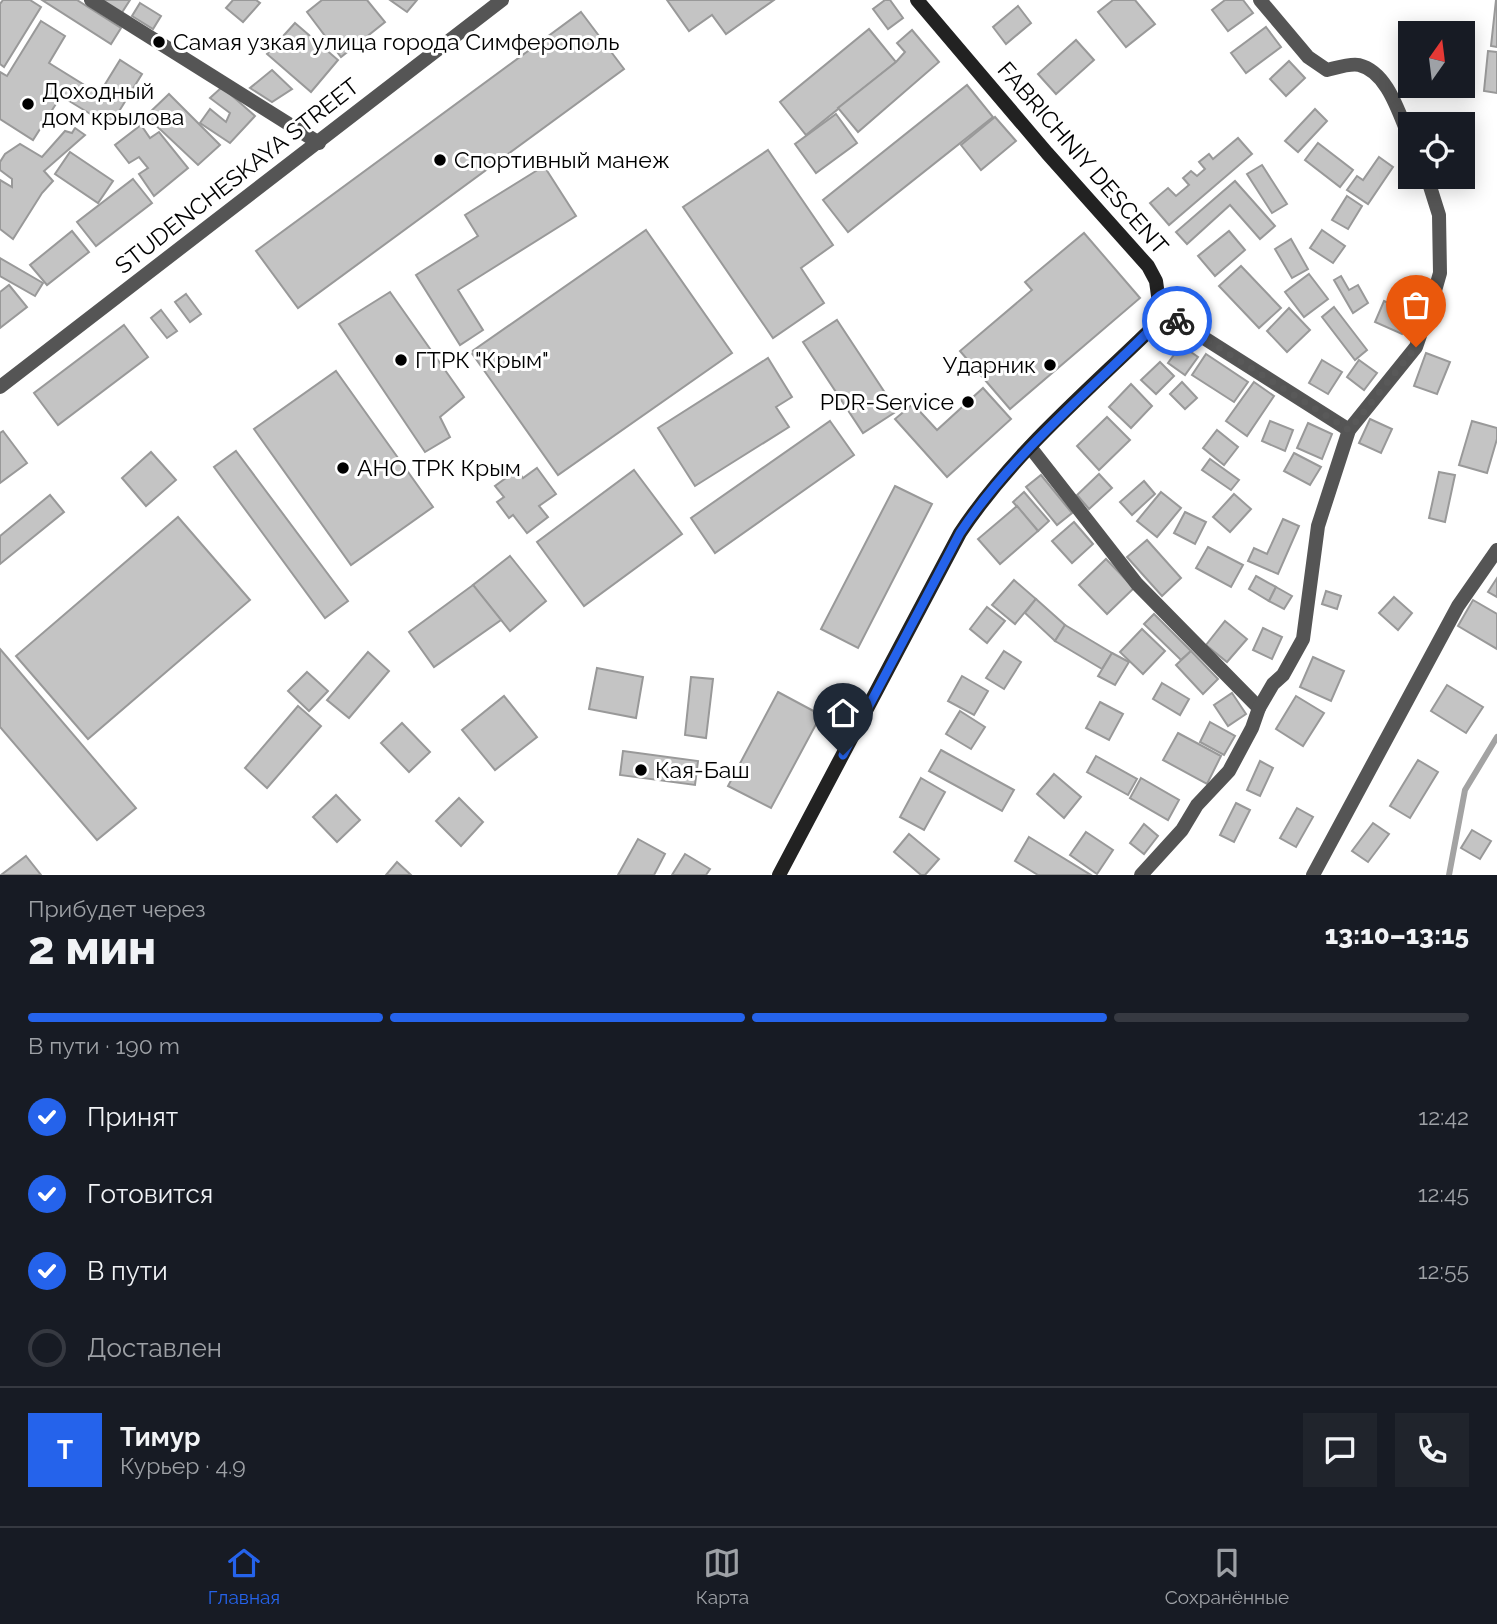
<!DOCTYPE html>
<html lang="ru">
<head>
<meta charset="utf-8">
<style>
	:root { --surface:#171b24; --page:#20242c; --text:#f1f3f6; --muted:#9ea1a6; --line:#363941; --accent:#2563eb }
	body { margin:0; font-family:Raleway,sans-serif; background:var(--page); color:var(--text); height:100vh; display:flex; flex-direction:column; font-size:26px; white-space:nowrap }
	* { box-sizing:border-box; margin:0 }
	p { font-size:23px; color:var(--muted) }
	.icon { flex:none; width:38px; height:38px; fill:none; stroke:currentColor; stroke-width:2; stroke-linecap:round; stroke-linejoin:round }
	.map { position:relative; height:875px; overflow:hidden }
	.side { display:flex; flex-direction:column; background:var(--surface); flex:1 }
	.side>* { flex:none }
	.needle { width:46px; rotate:14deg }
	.fabs { position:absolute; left:1398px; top:21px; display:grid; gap:14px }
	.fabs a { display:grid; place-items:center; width:77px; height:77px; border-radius:0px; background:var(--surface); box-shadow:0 4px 18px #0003; font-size:35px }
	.pin { position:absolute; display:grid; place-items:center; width:60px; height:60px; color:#fff; margin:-72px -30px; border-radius:50% 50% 50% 0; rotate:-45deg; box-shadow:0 0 7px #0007 }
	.pin .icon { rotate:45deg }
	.courier { position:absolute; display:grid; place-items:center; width:70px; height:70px; margin:-35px; border:5px solid #2563eb; border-radius:50%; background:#fff; color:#222; box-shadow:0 2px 9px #0007 }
	.headline em { font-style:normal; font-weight:800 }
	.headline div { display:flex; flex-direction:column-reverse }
	.headline { display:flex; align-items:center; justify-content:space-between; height:119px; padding:0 28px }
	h1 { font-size:46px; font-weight:800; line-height:52px }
	.bar { display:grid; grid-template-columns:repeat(4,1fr); gap:10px 7px; align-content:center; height:84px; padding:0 28px }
	.bar i { height:9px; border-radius:5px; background:var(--line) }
	.bar .active { background:var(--accent) }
	.bar p { grid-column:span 4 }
	.line { display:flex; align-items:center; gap:18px; padding:0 28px; border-top:2px solid var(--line) }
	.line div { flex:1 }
	.round { display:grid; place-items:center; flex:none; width:74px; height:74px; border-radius:0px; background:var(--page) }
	ol { padding:0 28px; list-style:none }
	li { display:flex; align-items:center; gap:21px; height:77px }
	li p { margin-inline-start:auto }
	li .icon { padding:7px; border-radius:50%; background:var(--accent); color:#fff; stroke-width:4 }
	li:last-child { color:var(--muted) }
	li i { width:38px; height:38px; border:4px solid var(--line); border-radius:50% }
	.menu { display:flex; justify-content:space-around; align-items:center; height:98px; border-top:2px solid var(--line); background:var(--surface); font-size:19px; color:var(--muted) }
	.menu a { display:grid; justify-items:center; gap:4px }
	.menu .active { color:var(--accent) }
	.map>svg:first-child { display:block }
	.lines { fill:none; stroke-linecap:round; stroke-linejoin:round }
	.stream { stroke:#a3a3a3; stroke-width:6 }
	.building { fill:#c4c4c4; stroke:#999; stroke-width:2 }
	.street { stroke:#555; stroke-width:14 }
	.secondary { stroke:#222; stroke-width:14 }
	.done { stroke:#595959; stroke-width:7; stroke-dasharray:0 12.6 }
	.route { stroke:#2563eb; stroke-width:9 }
	.poi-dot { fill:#000; stroke:#fff; stroke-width:2.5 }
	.labels { text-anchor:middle; stroke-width:6; stroke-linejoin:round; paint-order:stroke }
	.poi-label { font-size:23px; fill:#000; stroke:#fff; text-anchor:start }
	.street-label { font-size:23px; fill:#000; stroke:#fff }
</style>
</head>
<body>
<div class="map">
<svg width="1497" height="875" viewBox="0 0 1497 875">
	<rect width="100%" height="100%" fill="#fff"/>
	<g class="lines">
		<!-- stream -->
		<path class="stream" d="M1449 875 1465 790 1497 737"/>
	</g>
	<!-- building -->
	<g class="building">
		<path d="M3 0H30L41 7 4 67 0 64V4Z"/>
		<path d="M42 0H77L121 28 111 44Z"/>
		<path d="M101 0H130L121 14Z"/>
		<path d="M233 0H256L260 3 243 22 226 8Z"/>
		<path d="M322 0H367L385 22 341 57 307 12Z"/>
		<path d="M390 0H417L407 12Z"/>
		<path d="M667 0H774L726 34 712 15 689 31Z"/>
		<path d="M885 0H890L903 18 888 29 873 9Z"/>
		<path d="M1113 0H1135L1155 24 1126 47 1098 12Z"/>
		<path d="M1225 0H1243L1253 13 1228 31 1212 10Z"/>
		<path d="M1496 0H1497V47L1491 46Z"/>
		<path d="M140 3 161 16 153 29 132 16Z"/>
		<path d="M1018 6 1031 23 1006 44 993 27Z"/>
		<path d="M581 12 624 69 298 308 256 251Z"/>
		<path d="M41 21 65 36 49 63 99 94 120 60 142 74 110 126 61 96 33 140 0 119V72L7 76Z"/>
		<path d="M295 23 338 60 311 92 267 54Z"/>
		<path d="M1266 27 1281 47 1246 73 1231 53Z"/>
		<path d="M869 29 896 62 806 135 780 102Z"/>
		<path d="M912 30 939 62 858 132 838 108 896 62 905 52 897 43Z"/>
		<path d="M1076 40 1094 60 1056 94 1038 74Z"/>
		<path d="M1488 51 1497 52V93L1484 91Z"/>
		<path d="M1289 61 1305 78 1286 96 1270 79Z"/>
		<path d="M272 70 292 89 272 102 250 88Z"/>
		<path d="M967 85 993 117 848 232 823 200Z"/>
		<path d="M222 87 255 116 230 143 200 123 210 109 226 122 230 113 210 98Z"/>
		<path d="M169 94 220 145 198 165 146 116Z"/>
		<path d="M1315 109 1327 121 1298 152 1285 141Z"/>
		<path d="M836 114 857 143 816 173 795 144Z"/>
		<path d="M995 117 1016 141 981 170 961 145Z"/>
		<path d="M141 125 150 138 159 132 188 168 154 196 139 174 148 168 139 157 129 163 115 145Z"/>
		<path d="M75 128 85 135 44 171 53 181 42 193 13 239 0 229V180L12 187V179L0 170V162L5 154 20 144 42 157 65 131 72 133Z"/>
		<path d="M1238 138 1252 154 1169 225 1150 203 1168 188 1176 196 1189 185 1183 178 1191 171 1197 176 1205 169 1199 162 1209 154 1213 159Z"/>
		<path d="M1318 143 1353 170 1340 187 1305 160Z"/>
		<path d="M768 150 833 245 801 268 824 303 773 338 683 207Z"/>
		<path d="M70 152 113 181 98 203 55 174Z"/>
		<path d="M1379 157 1393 167 1368 204 1347 190 1357 176 1363 180Z"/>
		<path d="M1262 165 1287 204 1272 213 1247 174Z"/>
		<path d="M544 166 576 216 458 290 483 330 460 345 416 275 478 236 465 215Z"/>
		<path d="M133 179 152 203 96 246 77 222Z"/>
		<path d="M1235 181 1275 226 1260 239 1230 205 1187 244 1176 232Z"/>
		<path d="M1347 196 1362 206 1348 229 1332 220Z"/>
		<path d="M646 230 732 353 558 475 471 352Z"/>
		<path d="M1322 230 1345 246 1333 263 1310 248Z"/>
		<path d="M72 231 89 252 47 285 30 265Z"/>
		<path d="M1229 231 1245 250 1215 276 1198 256Z"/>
		<path d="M1084 233 1140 298 1010 409 960 351 1032 290 1025 282Z"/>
		<path d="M1291 239 1308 269 1292 278 1275 249Z"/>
		<path d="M0 258 43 283 35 296 0 276Z"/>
		<path d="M1241 266 1281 308 1259 328 1219 286Z"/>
		<path d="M1309 274 1328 299 1304 317 1285 292Z"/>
		<path d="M1341 276 1349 290 1358 285 1368 303 1353 313 1334 280Z"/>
		<path d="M9 285 27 307 0 328V292Z"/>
		<path d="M390 292 464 397 440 417 450 437 425 452 339 324Z"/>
		<path d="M186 294 201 314 190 322 175 302Z"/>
		<path d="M1384 301 1411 313 1402 334 1375 322Z"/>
		<path d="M1334 307 1367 350 1355 360 1322 317Z"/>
		<path d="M1289 308 1310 330 1287 352 1267 331Z"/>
		<path d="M161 310 177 331 167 338 151 318Z"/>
		<path d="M837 320 897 411 863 433 803 342Z"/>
		<path d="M124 325 148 357 58 425 34 393Z"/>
		<path d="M1181 345 1198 357 1185 375 1168 363Z"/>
		<path d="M1426 353 1450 362 1437 394 1414 386Z"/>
		<path d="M1206 354 1248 382 1234 402 1192 375Z"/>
		<path d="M768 358 792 397 776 407 789 427 695 486 658 428Z"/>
		<path d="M1322 360 1342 372 1328 394 1309 383Z"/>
		<path d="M1359 360 1377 373 1364 390 1347 377Z"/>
		<path d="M1160 362 1174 376 1156 394 1141 380Z"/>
		<path d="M336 371 433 507 351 565 254 429Z"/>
		<path d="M1182 382 1197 398 1185 409 1170 394Z"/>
		<path d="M1254 382 1274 396 1247 436 1226 421Z"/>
		<path d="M1131 384 1152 406 1131 428 1109 407Z"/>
		<path d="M983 388 1011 419 947 477 895 419 913 404 937 430Z"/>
		<path d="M1107 417 1130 440 1099 470 1077 446Z"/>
		<path d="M1370 419 1392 429 1381 453 1359 443Z"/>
		<path d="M830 421 854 455 715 553 691 518Z"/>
		<path d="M1270 421 1293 430 1285 451 1262 441Z"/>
		<path d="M1472 421 1497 428V439L1487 473 1459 465Z"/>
		<path d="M1308 423 1332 434 1322 459 1297 448Z"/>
		<path d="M1217 430 1238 447 1224 465 1203 448Z"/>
		<path d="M3 431 27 463 0 483V433Z"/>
		<path d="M236 451 348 601 325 618 214 467Z"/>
		<path d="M151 452 176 480 146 506 122 478Z"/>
		<path d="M1294 453 1321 467 1310 485 1284 471Z"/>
		<path d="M1210 459 1239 480 1231 490 1202 470Z"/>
		<path d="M537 468 556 494 539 506 548 517 527 533 513 515 509 518 497 502 504 497 495 486 517 470 523 478Z"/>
		<path d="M634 470 682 534 584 606 537 542Z"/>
		<path d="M1439 472 1455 475 1445 522 1429 518Z"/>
		<path d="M1099 474 1112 488 1089 509 1077 495Z"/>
		<path d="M1041 475 1072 513 1057 525 1026 487Z"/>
		<path d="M1144 481 1155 494 1132 515 1120 502Z"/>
		<path d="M895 486 932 504 858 648 821 629Z"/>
		<path d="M1024 492 1049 521 1038 531 1013 502Z"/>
		<path d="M1161 492 1181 508 1157 537 1137 521Z"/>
		<path d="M1234 494 1251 509 1230 532 1213 517Z"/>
		<path d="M50 495 64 512 0 564V536Z"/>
		<path d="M1017 506 1038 531 1000 564 978 539Z"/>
		<path d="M1185 512 1206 522 1195 544 1174 533Z"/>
		<path d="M178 517 250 600 88 739 16 656Z"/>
		<path d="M1283 519 1299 526 1278 574 1248 561 1254 548 1267 554Z"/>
		<path d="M1074 522 1093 544 1072 563 1052 541Z"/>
		<path d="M1147 540 1181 578 1162 596 1127 557Z"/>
		<path d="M1208 547 1243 565 1231 587 1196 568Z"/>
		<path d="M510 556 546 601 510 631 473 585Z"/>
		<path d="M1106 559 1134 588 1107 614 1079 585Z"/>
		<path d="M1256 576 1276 587 1269 601 1249 589Z"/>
		<path d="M1497 578V597L1488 592Z"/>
		<path d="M1014 580 1036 599 1015 624 992 605Z"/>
		<path d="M473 585 501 620 434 667 409 632Z"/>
		<path d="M1276 587 1292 596 1284 609 1269 601Z"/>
		<path d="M1326 591 1341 596 1337 609 1322 604Z"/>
		<path d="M1394 597 1412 613 1398 630 1379 613Z"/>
		<path d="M1036 599 1065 625 1055 641 1025 613Z"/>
		<path d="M1473 600 1497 614V649L1458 626Z"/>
		<path d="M987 607 1005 621 987 643 970 629Z"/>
		<path d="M1154 614 1191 651 1181 660 1144 624Z"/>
		<path d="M1225 621 1247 639 1227 662 1206 645Z"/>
		<path d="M1065 625 1112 653 1102 669 1055 641Z"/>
		<path d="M1263 628 1282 637 1272 659 1253 650Z"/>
		<path d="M1142 629 1165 651 1143 674 1120 652Z"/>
		<path d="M0 649 136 808 97 840 0 727Z"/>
		<path d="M1004 651 1021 662 1004 689 986 678Z"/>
		<path d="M1191 651 1218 679 1203 694 1176 665Z"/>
		<path d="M368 652 389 671 349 718 327 700Z"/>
		<path d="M1112 653 1129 662 1115 685 1098 676Z"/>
		<path d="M1313 657 1344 671 1331 701 1300 687Z"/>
		<path d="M597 668 643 677 636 718 589 709Z"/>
		<path d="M307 672 328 691 309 711 288 691Z"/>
		<path d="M962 676 988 691 974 715 948 701Z"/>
		<path d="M691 677 713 679 706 738 685 735Z"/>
		<path d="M1162 683 1189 699 1180 715 1153 699Z"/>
		<path d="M1447 685 1483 707 1466 733 1431 711Z"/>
		<path d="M778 692 821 715 771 808 728 786Z"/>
		<path d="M1232 693 1246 714 1228 726 1214 705Z"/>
		<path d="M504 696 537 737 495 770 462 730Z"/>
		<path d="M1296 696 1324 713 1303 746 1276 729Z"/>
		<path d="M1100 702 1123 714 1109 740 1086 728Z"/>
		<path d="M298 706 321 726 267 788 245 768Z"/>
		<path d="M960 711 985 727 971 749 946 734Z"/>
		<path d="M1210 722 1235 736 1224 755 1200 742Z"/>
		<path d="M402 723 430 752 409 772 381 743Z"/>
		<path d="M1178 733 1221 756 1207 784 1163 760Z"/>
		<path d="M941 750 1014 790 1002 811 929 771Z"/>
		<path d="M623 751 698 761 695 785 620 775Z"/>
		<path d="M1096 756 1137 779 1128 795 1087 772Z"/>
		<path d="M1418 760 1438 772 1410 818 1390 806Z"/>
		<path d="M1260 761 1273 768 1260 796 1247 790Z"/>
		<path d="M1054 774 1081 797 1064 818 1037 794Z"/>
		<path d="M921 778 945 792 924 830 900 817Z"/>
		<path d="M1141 778 1179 800 1168 820 1130 798Z"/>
		<path d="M336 795 360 820 337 842 313 817Z"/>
		<path d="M459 798 483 822 461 846 436 821Z"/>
		<path d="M1236 803 1250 810 1234 842 1220 835Z"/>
		<path d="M1297 808 1313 817 1296 847 1280 838Z"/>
		<path d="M1373 823 1389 834 1368 862 1352 851Z"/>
		<path d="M1144 824 1158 836 1144 854 1130 843Z"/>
		<path d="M1472 830 1491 841 1480 859 1461 848Z"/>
		<path d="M1086 832 1113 850 1097 874 1070 855Z"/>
		<path d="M909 834 939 859 925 875H921L894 852Z"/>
		<path d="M1029 837 1091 875H1038L1015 861Z"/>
		<path d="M638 839 665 854 654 875H618Z"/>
		<path d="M685 854 710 869 706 875H672Z"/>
		<path d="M26 856 41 875H1Z"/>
		<path d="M397 862 411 875H386Z"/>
	</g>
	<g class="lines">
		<!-- street -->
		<g class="street">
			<path d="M91 0 319 143"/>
			<path d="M1260 0 1308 57 1327 70C1336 68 1350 63 1359 65 1388 72 1399 114 1410 139"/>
			<path d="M1160 310 1349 430"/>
			<path d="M0 387 502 0"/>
			<path d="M1030 447 1137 584 1259 708"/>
			<path d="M1141 875 1182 830 1197 805 1229 771 1252 728 1259 708 1273 684 1283 675 1303 639 1318 526 1349 430 1416 347 1432 301 1440 273 1439 215 1427 177"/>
			<path d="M1313 875 1458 606 1497 550"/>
		</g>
		<!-- secondary -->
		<path class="secondary" d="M779 875 960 533C1011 456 1083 395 1149 331L1160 310 1156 281 1148 266 1047 153 917 0"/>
	</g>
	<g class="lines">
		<!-- done -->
		<path class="done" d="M1177 321 1349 430 1416 347"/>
		<!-- route -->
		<path class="route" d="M843 755 960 533C1011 456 1084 396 1149 331L1160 310 1177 321"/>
	</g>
	<!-- markers -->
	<g class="poi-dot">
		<circle cx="159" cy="42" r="7"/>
		<circle cx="28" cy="104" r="7"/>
		<circle cx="440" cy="160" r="7"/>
		<circle cx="401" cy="360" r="7"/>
		<circle cx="1050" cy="365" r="7"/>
		<circle cx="968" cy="402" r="7"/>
		<circle cx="343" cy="468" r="7"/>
		<circle cx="641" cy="770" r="7"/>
	</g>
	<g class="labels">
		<!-- poi labels -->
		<g class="poi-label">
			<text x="173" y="50">Самая узкая улица города Симферополь</text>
			<text x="42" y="99">Доходный<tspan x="42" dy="26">дом крылова</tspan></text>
			<text x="454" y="168">Спортивный манеж</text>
			<text x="415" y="368">ГТРК "Крым"</text>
			<text x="1036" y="373" text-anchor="end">Ударник</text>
			<text x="954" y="410" text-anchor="end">PDR-Service</text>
			<text x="357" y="476">АНО ТРК Крым</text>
			<text x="655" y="778">Кая-Баш</text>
		</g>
		<!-- street labels -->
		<g class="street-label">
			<text transform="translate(1083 158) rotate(49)" y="8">FABRICHNIY DESCENT</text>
			<text transform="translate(237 176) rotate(-38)" y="8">STUDENCHESKAYA STREET</text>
		</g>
	</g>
</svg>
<div class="fabs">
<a><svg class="needle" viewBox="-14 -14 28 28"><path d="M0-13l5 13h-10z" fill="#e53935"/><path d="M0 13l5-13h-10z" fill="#9ea1a6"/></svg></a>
<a><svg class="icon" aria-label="locate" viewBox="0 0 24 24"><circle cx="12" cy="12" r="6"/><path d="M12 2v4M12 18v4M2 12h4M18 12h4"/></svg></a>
</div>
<div class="pin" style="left:1416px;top:347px;background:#ea580c"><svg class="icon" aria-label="bag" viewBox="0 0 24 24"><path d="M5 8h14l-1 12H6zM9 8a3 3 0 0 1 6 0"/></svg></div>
<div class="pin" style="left:843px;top:755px;background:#1f2937"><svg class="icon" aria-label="home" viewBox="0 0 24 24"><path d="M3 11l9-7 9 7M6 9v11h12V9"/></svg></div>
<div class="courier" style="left:1177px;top:321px"><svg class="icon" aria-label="bike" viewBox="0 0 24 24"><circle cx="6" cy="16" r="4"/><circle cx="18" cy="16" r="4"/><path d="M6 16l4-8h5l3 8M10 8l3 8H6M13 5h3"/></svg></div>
</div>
<section class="side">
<div class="headline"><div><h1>2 мин</h1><p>Прибудет через</p></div><em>13:10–13:15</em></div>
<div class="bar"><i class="active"></i><i class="active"></i><i class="active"></i><i></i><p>В пути · 190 m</p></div>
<ol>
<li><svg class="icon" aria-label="check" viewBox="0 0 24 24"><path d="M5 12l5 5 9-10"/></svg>Принят<p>12:42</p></li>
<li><svg class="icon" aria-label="check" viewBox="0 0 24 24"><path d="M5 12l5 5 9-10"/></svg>Готовится<p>12:45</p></li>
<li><svg class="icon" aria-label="check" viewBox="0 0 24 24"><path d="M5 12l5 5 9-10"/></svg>В пути<p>12:55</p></li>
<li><i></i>Доставлен</li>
</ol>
<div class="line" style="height:126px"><b class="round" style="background:var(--accent);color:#fff">Т</b><div><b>Тимур</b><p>Курьер · 4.9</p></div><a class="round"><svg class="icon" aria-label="chat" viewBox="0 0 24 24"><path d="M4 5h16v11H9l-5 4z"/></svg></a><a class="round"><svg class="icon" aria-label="phone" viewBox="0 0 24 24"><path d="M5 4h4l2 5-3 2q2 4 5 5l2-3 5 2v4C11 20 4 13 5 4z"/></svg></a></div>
</section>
<nav class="menu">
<a class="active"><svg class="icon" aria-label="home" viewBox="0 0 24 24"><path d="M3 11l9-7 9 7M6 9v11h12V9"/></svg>Главная</a>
<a><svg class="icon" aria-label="map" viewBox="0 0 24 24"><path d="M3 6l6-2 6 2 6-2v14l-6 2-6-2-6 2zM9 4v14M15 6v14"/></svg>Карта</a>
<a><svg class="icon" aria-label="saved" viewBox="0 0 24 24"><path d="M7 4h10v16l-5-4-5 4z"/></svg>Сохранённые</a>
</nav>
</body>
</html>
